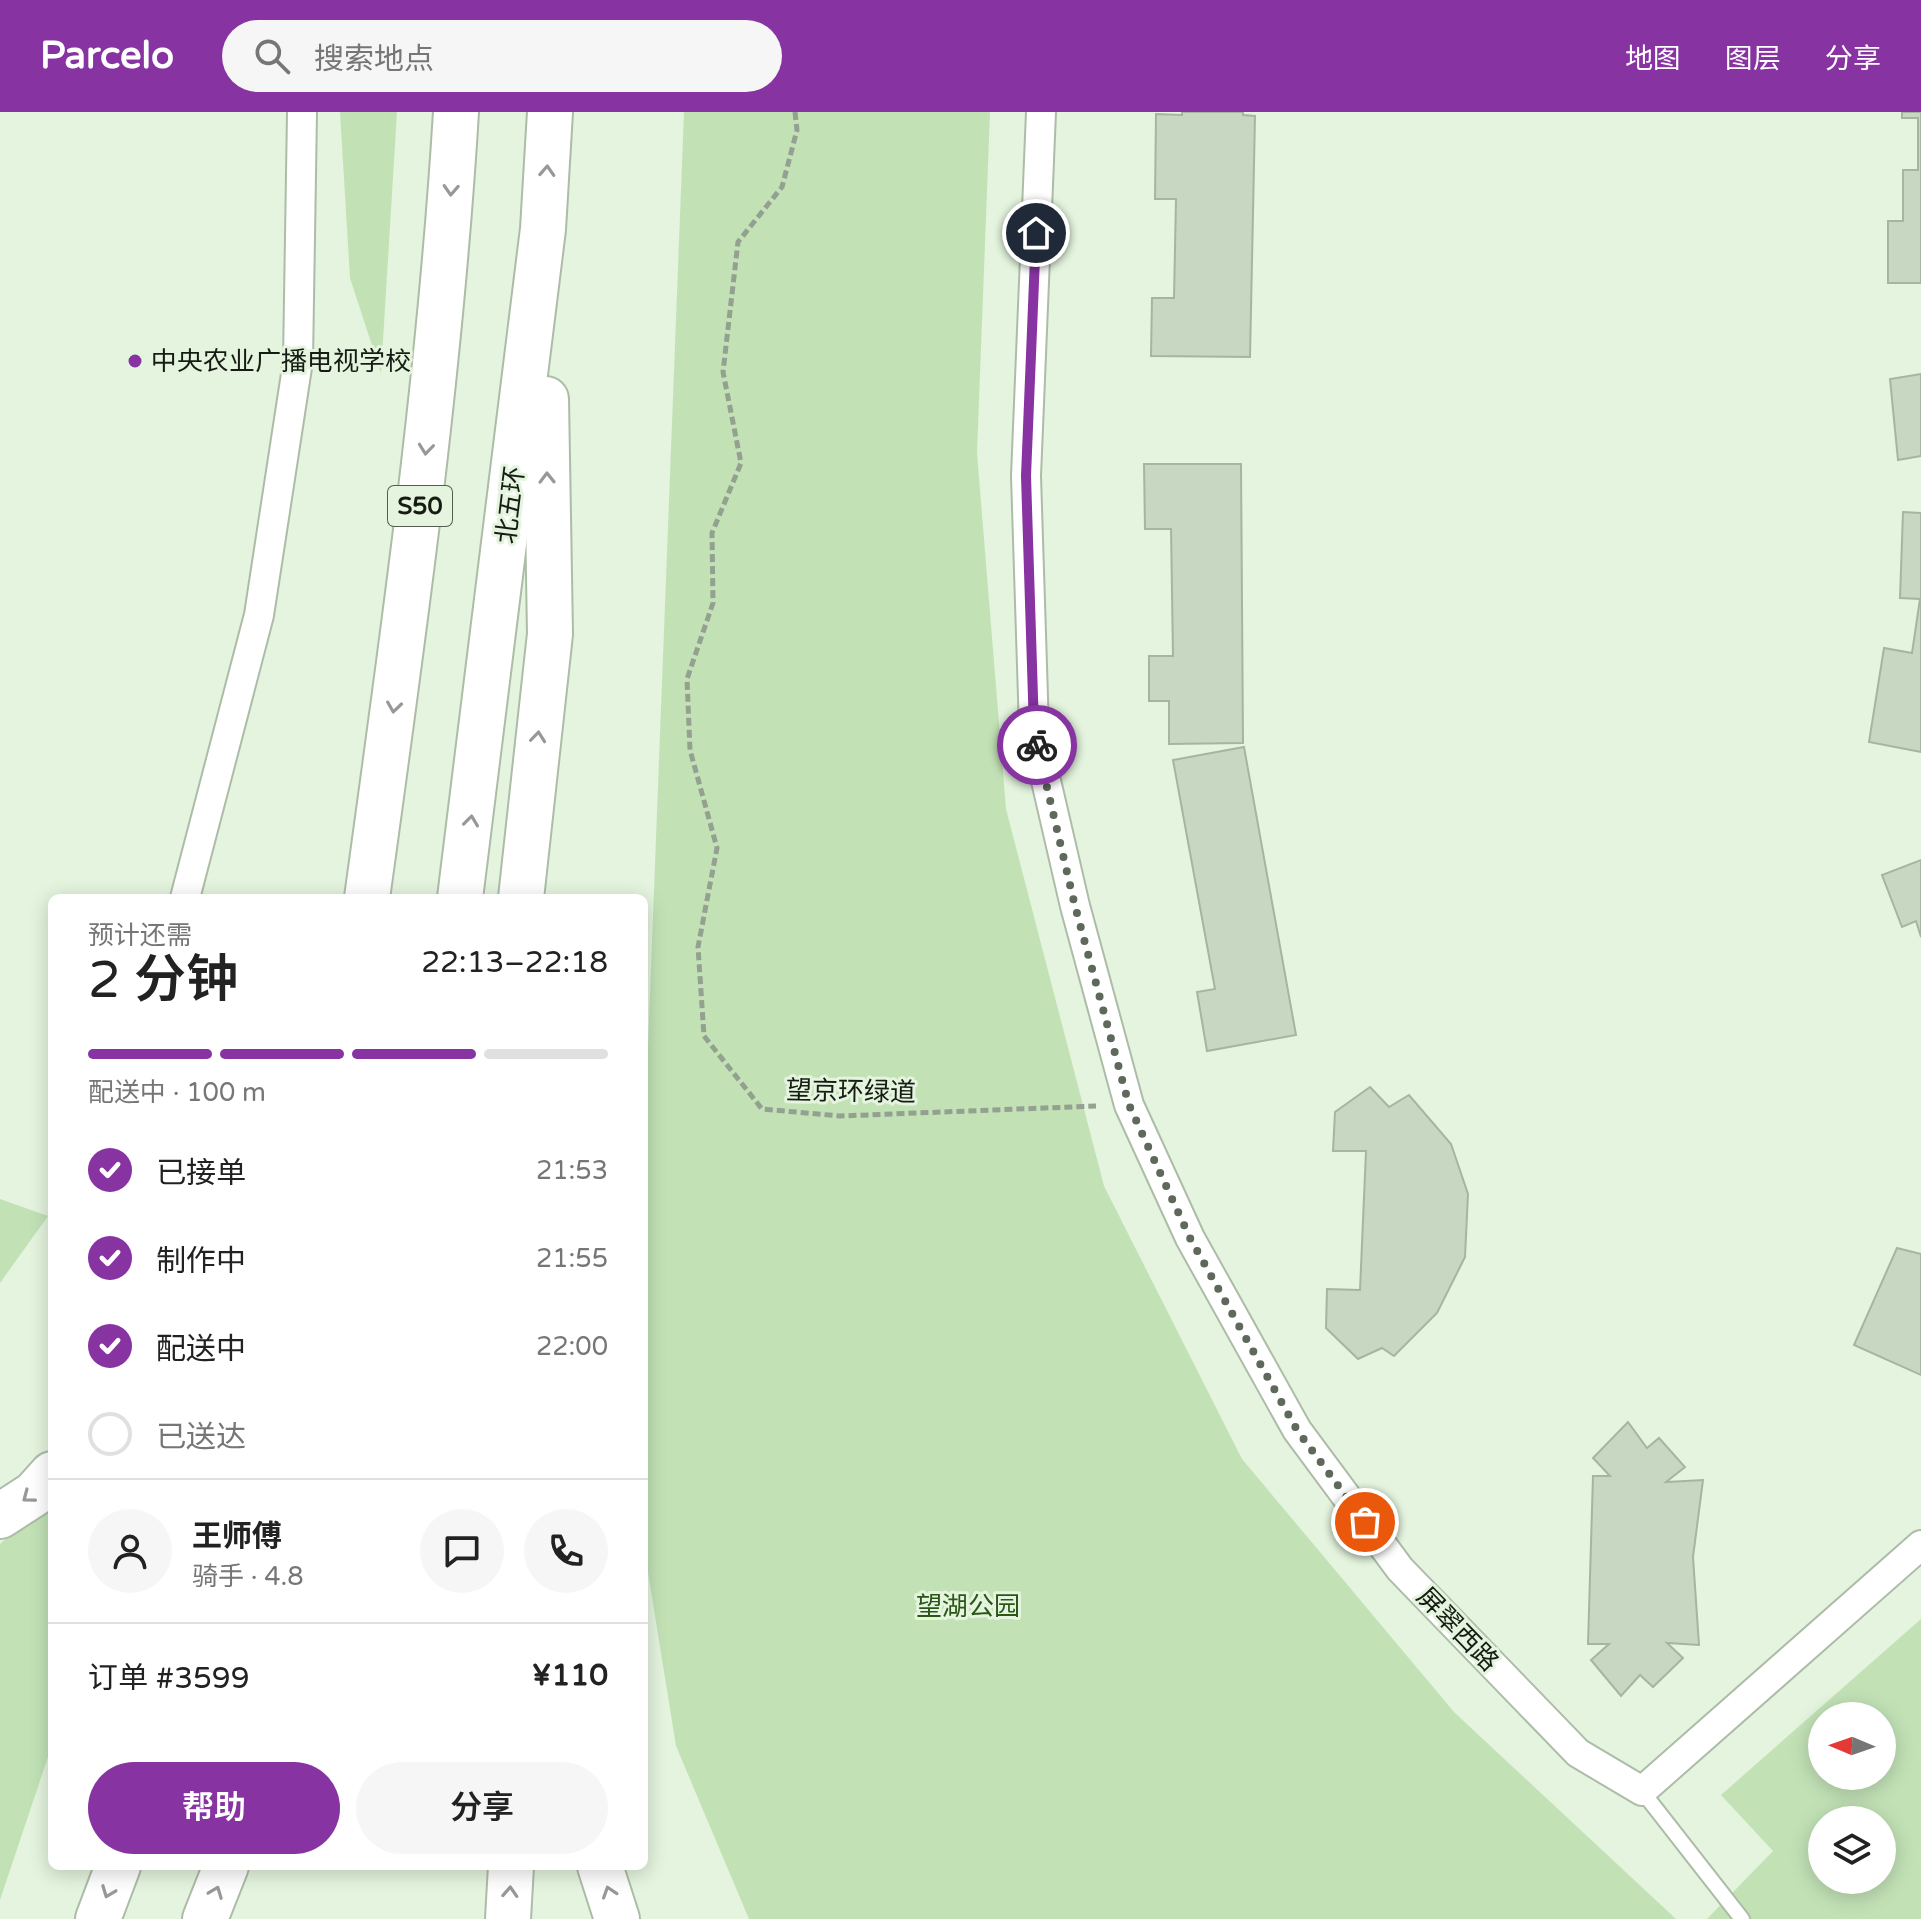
<!DOCTYPE html>
<html lang="zh">
<head>
<meta charset="utf-8">
<style>
	:root { --surface:#fff; --page:#f6f6f6; --text:#222; --muted:#767676; --line:#e0e0e0; --accent:#8733a1 }
	body { margin:0; font-family:"Varela Round","Noto Sans SC",sans-serif; background:var(--page); color:var(--text); height:100vh; display:flex; flex-direction:column; font-size:30px; white-space:nowrap }
	* { box-sizing:border-box; margin:0 }
	p { font-size:26px; color:var(--muted) }
	.icon { flex:none; width:44px; height:44px; fill:none; stroke:currentColor; stroke-width:2; stroke-linecap:round; stroke-linejoin:round }
	.map { position:relative; flex:1; overflow:hidden }
	.side { position:absolute; left:48px; top:782px; width:600px; height:976px; display:flex; flex-direction:column; background:var(--surface); border-radius:12px; box-shadow:0 4px 20px #0003 }
	.side>* { flex:none }
	.needle { width:52px; rotate:272deg }
	.buttons { position:absolute; left:1808px; top:1590px; display:grid; gap:16px }
	.buttons a { display:grid; place-items:center; width:88px; height:88px; border-radius:50%; background:var(--surface); box-shadow:0 4px 20px #0003; font-size:40px }
	.pin { position:absolute; display:grid; place-items:center; width:68px; height:68px; color:#fff; margin:-34px; border:4px solid #fff; border-radius:50%; box-shadow:0 2px 8px #0007 }
	.courier { position:absolute; display:grid; place-items:center; width:80px; height:80px; margin:-40px; border:6px solid #8733a1; border-radius:50%; background:#fff; color:#222; box-shadow:0 2px 10px #0007 }
	.head em { font-style:normal; font-weight:600 }
	.head div { display:flex; flex-direction:column-reverse }
	.head { display:flex; align-items:center; justify-content:space-between; height:136px; padding:0 40px }
	h1 { font-size:52px; font-weight:600; line-height:60px }
	.bar { display:grid; grid-template-columns:repeat(4,1fr); gap:12px 8px; align-content:center; height:96px; padding:0 40px }
	.bar i { height:10px; border-radius:6px; background:var(--line) }
	.bar .on { background:var(--accent) }
	.bar p { grid-column:span 4 }
	.line { display:flex; align-items:center; gap:20px; padding:0 40px; border-top:2px solid var(--line) }
	.line div { flex:1 }
	.round { display:grid; place-items:center; flex:none; width:84px; height:84px; border-radius:42px; background:var(--page) }
	ol { padding:0 40px; list-style:none }
	li { display:flex; align-items:center; gap:24px; height:88px }
	li p { margin-inline-start:auto }
	li .icon { padding:8px; border-radius:50%; background:var(--accent); color:#fff; stroke-width:4 }
	li:last-child { color:var(--muted) }
	li i { width:44px; height:44px; border:4px solid var(--line); border-radius:50% }
	.cta { display:flex; gap:16px; margin-top:auto; padding:16px 40px }
	.cta a { flex:1; height:92px; border-radius:48px; background:var(--accent); color:#fff; font-size:32px; font-weight:600; line-height:92px; text-align:center }
	.cta a+a { background:var(--page); color:var(--text) }
	header { display:flex; align-items:center; gap:48px; box-sizing:border-box; height:112px; padding:0 40px; background:var(--accent); color:#fff }
	header strong { font-size:38px }
	nav { display:flex; gap:44px; margin-inline-start:auto; font-size:28px }
	.search { width:560px; height:72px; background:var(--page); display:flex; align-items:center; gap:20px; box-sizing:border-box; padding:0 28px; border-radius:44px; color:var(--muted); font-size:30px }
	.map>svg:first-child { display:block }
	.green { fill:#c2e2b6; fill-rule:evenodd }
	.building { fill:#c7d7c1; stroke:#a6b5a0; stroke-width:2 }
	.lines { fill:none; stroke-linecap:round; stroke-linejoin:round }
	.service-casing { stroke:#adbca7; stroke-width:18 }
	.minor-casing { stroke:#adbca7; stroke-width:32 }
	.motorway-casing { stroke:#adbca7; stroke-width:48 }
	.path { stroke:#94a090; stroke-width:5; stroke-dasharray:8 4; stroke-linecap:butt }
	.service { stroke:#fff; stroke-width:14 }
	.minor { stroke:#fff; stroke-width:28 }
	.motorway { stroke:#fff; stroke-width:44 }
	.oneway { stroke:#969995 }
	.done { stroke:#5e685b; stroke-width:8; stroke-dasharray:0 14.4 }
	.route { stroke:#8733a1; stroke-width:10 }
	.poi-dot { fill:#8733a1; stroke:#e4f4de; stroke-width:3 }
	.labels { text-anchor:middle; stroke-width:6; stroke-linejoin:round; paint-order:stroke }
	.shield { fill:#e4f4de; stroke:#545d51; stroke-width:2 }
	.shield-label { font-size:24px; font-weight:bold; fill:#161c14 }
	.poi-label { font-size:26px; fill:#161c14; stroke:#e4f4de; text-anchor:start }
	.street-label { font-size:26px; fill:#161c14; stroke:#e4f4de }
	.park-label { font-size:26px; fill:#2b5616; stroke:#e4f4de }
</style>
</head>
<body>
<header>
<strong>Parcelo</strong>
<div class="search"><svg class="icon" aria-label="search" viewBox="0 0 24 24"><circle cx="10" cy="10" r="6"/><path d="M15 15l6 6"/></svg>搜索地点</div>
<nav><a>地图</a><a>图层</a><a>分享</a></nav>
</header>
<div class="map">
<svg width="1921" height="1807" viewBox="0 0 1921 1807">
	<rect width="100%" height="100%" fill="#e4f4de"/>
	<!-- green -->
	<g class="green">
		<path d="M340 0H397L381 261 350 166Z"/>
		<path d="M684 0H990L977 341 1006 697 1104 1074 1242 1347 1454 1600 1676 1807H749L676 1634 646 1448 644 1038Z"/>
		<path d="M0 1087 48 1104 0 1171Z"/>
		<path d="M52 1385V1633L0 1788V1432Z"/>
		<path d="M1921 1507V1807H1707L1773 1739 1721 1683ZM1822 1604H1882V1664H1822ZM1822 1708H1882V1768H1822Z"/>
	</g>
	<!-- building -->
	<g class="building">
		<path d="M1182 0H1243V3L1255 4 1250 245 1151 244 1152 186H1174L1176 87H1155L1156 2 1182 3Z"/>
		<path d="M1902 0H1921V171H1888V109H1903V58H1918V6H1902Z"/>
		<path d="M1921 262V344L1898 348 1890 267Z"/>
		<path d="M1144 352H1241L1243 631 1169 632V589H1149V544H1173L1171 417H1145Z"/>
		<path d="M1903 400 1921 401V640L1869 630 1884 536 1912 541 1920 487 1900 486Z"/>
		<path d="M1244 635 1296 923 1207 939 1197 880 1215 877 1173 648Z"/>
		<path d="M1921 748V825L1916 809 1902 815 1882 763Z"/>
		<path d="M1370 975 1389 995 1409 983 1451 1032 1468 1082 1465 1145 1437 1201 1394 1244 1382 1236 1358 1247 1326 1216 1327 1177 1360 1178 1366 1039H1333L1335 1000Z"/>
		<path d="M1897 1136 1921 1142V1263L1854 1233Z"/>
		<path d="M1628 1310 1647 1336 1659 1326 1685 1355 1666 1370 1703 1368 1693 1445 1699 1533 1667 1531 1683 1546 1653 1575 1640 1563 1621 1584 1591 1548 1609 1532H1588L1593 1364H1610L1593 1346Z"/>
	</g>
	<g class="lines">
		<defs>
			<path id="service" d="M1642 1679 1742 1807"/>
			<g id="minor">
				<path d="M1041 0 1026 364 1034 617 1075 794 1129 993 1190 1126 1297 1318 1400 1457 1578 1641 1642 1679 1921 1433"/>
				<path d="M185 786 259 503 298 249 302 0"/>
			</g>
			<g id="motorway">
				<path d="M367 786C403 525 440 264 456 0"/>
				<path d="M460 786 543 117 550 0"/>
				<path d="M521 786 550 522 546 287"/>
				<path d="M0 1404 34 1382 52 1362"/>
				<path d="M600 1754 617 1807"/>
				<path d="M98 1807 118 1754"/>
				<path d="M205 1807 226 1754"/>
				<path d="M508 1807 511 1754"/>
			</g>
		</defs>
		<!-- service casing -->
		<use href="#service" class="service-casing"/>
		<!-- minor casing -->
		<use href="#minor" class="minor-casing"/>
		<!-- motorway casing -->
		<use href="#motorway" class="motorway-casing"/>
		<!-- path -->
		<path class="path" d="M795 0 797 18 782 75 738 130 723 260 741 351 712 421 713 491 687 567 690 638 717 736 698 835 704 924 762 997 840 1004 1096 994"/>
		<!-- service -->
		<use href="#service" class="service"/>
		<!-- minor -->
		<use href="#minor" class="minor"/>
		<!-- motorway -->
		<use href="#motorway" class="motorway"/>
	</g>
	<!-- one-way arrows -->
	<defs><path id="oneway-chevron" d="M-2-3.5L2.5 0L-2 3.5" fill="none" stroke-width="1.6" stroke-linecap="round" stroke-linejoin="round" transform="scale(2)"/></defs>
	<g class="oneway">
		<use href="#oneway-chevron" transform="translate(547 59) rotate(-87)"/>
		<use href="#oneway-chevron" transform="translate(451 78) rotate(93)"/>
		<use href="#oneway-chevron" transform="translate(426 337) rotate(96)"/>
		<use href="#oneway-chevron" transform="translate(547 366) rotate(-91)"/>
		<use href="#oneway-chevron" transform="translate(394 595) rotate(98)"/>
		<use href="#oneway-chevron" transform="translate(538 625) rotate(-84)"/>
		<use href="#oneway-chevron" transform="translate(471 709) rotate(-83)"/>
		<use href="#oneway-chevron" transform="translate(28 1385) rotate(143)"/>
		<use href="#oneway-chevron" transform="translate(108 1780) rotate(111)"/>
		<use href="#oneway-chevron" transform="translate(216 1780) rotate(-69)"/>
		<use href="#oneway-chevron" transform="translate(510 1780) rotate(-87)"/>
		<use href="#oneway-chevron" transform="translate(609 1780) rotate(-108)"/>
	</g>
	<g class="lines">
		<!-- done -->
		<path class="done" d="M1037 633 1075 794 1129 993 1190 1126 1297 1318 1365 1410"/>
		<!-- route -->
		<path class="route" d="M1036 121 1026 364 1034 617 1037 633"/>
	</g>
	<!-- markers -->
	<circle class="poi-dot" cx="135" cy="249" r="8"/>
	<g class="labels">
		<!-- shield labels -->
		<rect class="shield" x="388" y="374" width="64" height="40" rx="6"/>
		<g class="shield-label">
			<text x="420" y="402">S50</text>
		</g>
		<!-- poi labels -->
		<g class="poi-label">
			<text x="151" y="258">中央农业广播电视学校</text>
		</g>
		<!-- street labels -->
		<g class="street-label">
			<text transform="translate(510 393) rotate(-83)" y="9">北五环</text>
			<text transform="translate(851 979) rotate(1)" y="9">望京环绿道</text>
			<text transform="translate(1458 1517) rotate(46)" y="9">屏翠西路</text>
		</g>
		<!-- park labels -->
		<g class="park-label">
			<text x="968" y="1503">望湖公园</text>
		</g>
	</g>
</svg>
<div class="buttons">
<a><svg class="needle" viewBox="-14 -14 28 28"><path d="M0-13l5 13h-10z" fill="#e53935"/><path d="M0 13l5-13h-10z" fill="#767676"/></svg></a>
<a><svg class="icon" aria-label="layers" viewBox="0 0 24 24"><path d="M12 4l9 5-9 5-9-5zM3 14l9 5 9-5"/></svg></a>
</div>
<div class="pin" style="left:1365px;top:1410px;background:#ea580c"><svg class="icon" aria-label="bag" viewBox="0 0 24 24"><path d="M5 8h14l-1 12H6zM9 8a3 3 0 0 1 6 0"/></svg></div>
<div class="pin" style="left:1036px;top:121px;background:#1f2937"><svg class="icon" aria-label="home" viewBox="0 0 24 24"><path d="M3 11l9-7 9 7M6 9v11h12V9"/></svg></div>
<div class="courier" style="left:1037px;top:633px"><svg class="icon" aria-label="bike" viewBox="0 0 24 24"><circle cx="6" cy="16" r="4"/><circle cx="18" cy="16" r="4"/><path d="M6 16l4-8h5l3 8M10 8l3 8H6M13 5h3"/></svg></div>
<section class="side">
<div class="head"><div><h1>2 分钟</h1><p>预计还需</p></div><em>22:13–22:18</em></div>
<div class="bar"><i class="on"></i><i class="on"></i><i class="on"></i><i></i><p>配送中 · 100 m</p></div>
<ol>
<li><svg class="icon" aria-label="check" viewBox="0 0 24 24"><path d="M5 12l5 5 9-10"/></svg>已接单<p>21:53</p></li>
<li><svg class="icon" aria-label="check" viewBox="0 0 24 24"><path d="M5 12l5 5 9-10"/></svg>制作中<p>21:55</p></li>
<li><svg class="icon" aria-label="check" viewBox="0 0 24 24"><path d="M5 12l5 5 9-10"/></svg>配送中<p>22:00</p></li>
<li><i></i>已送达</li>
</ol>
<div class="line" style="height:144px"><a class="round"><svg class="icon" aria-label="person" viewBox="0 0 24 24"><circle cx="12" cy="8" r="4"/><path d="M4 21q1-7 8-7t8 7"/></svg></a><div><b>王师傅</b><p>骑手 · 4.8</p></div><a class="round"><svg class="icon" aria-label="chat" viewBox="0 0 24 24"><path d="M4 5h16v11H9l-5 4z"/></svg></a><a class="round"><svg class="icon" aria-label="phone" viewBox="0 0 24 24"><path d="M5 4h4l2 5-3 2q2 4 5 5l2-3 5 2v4C11 20 4 13 5 4z"/></svg></a></div>
<div class="line" style="height:104px"><div>订单 #3599</div><b>¥110</b></div>
<div class="cta"><a>帮助</a><a>分享</a></div>
</section>
</div>
</body>
</html>
